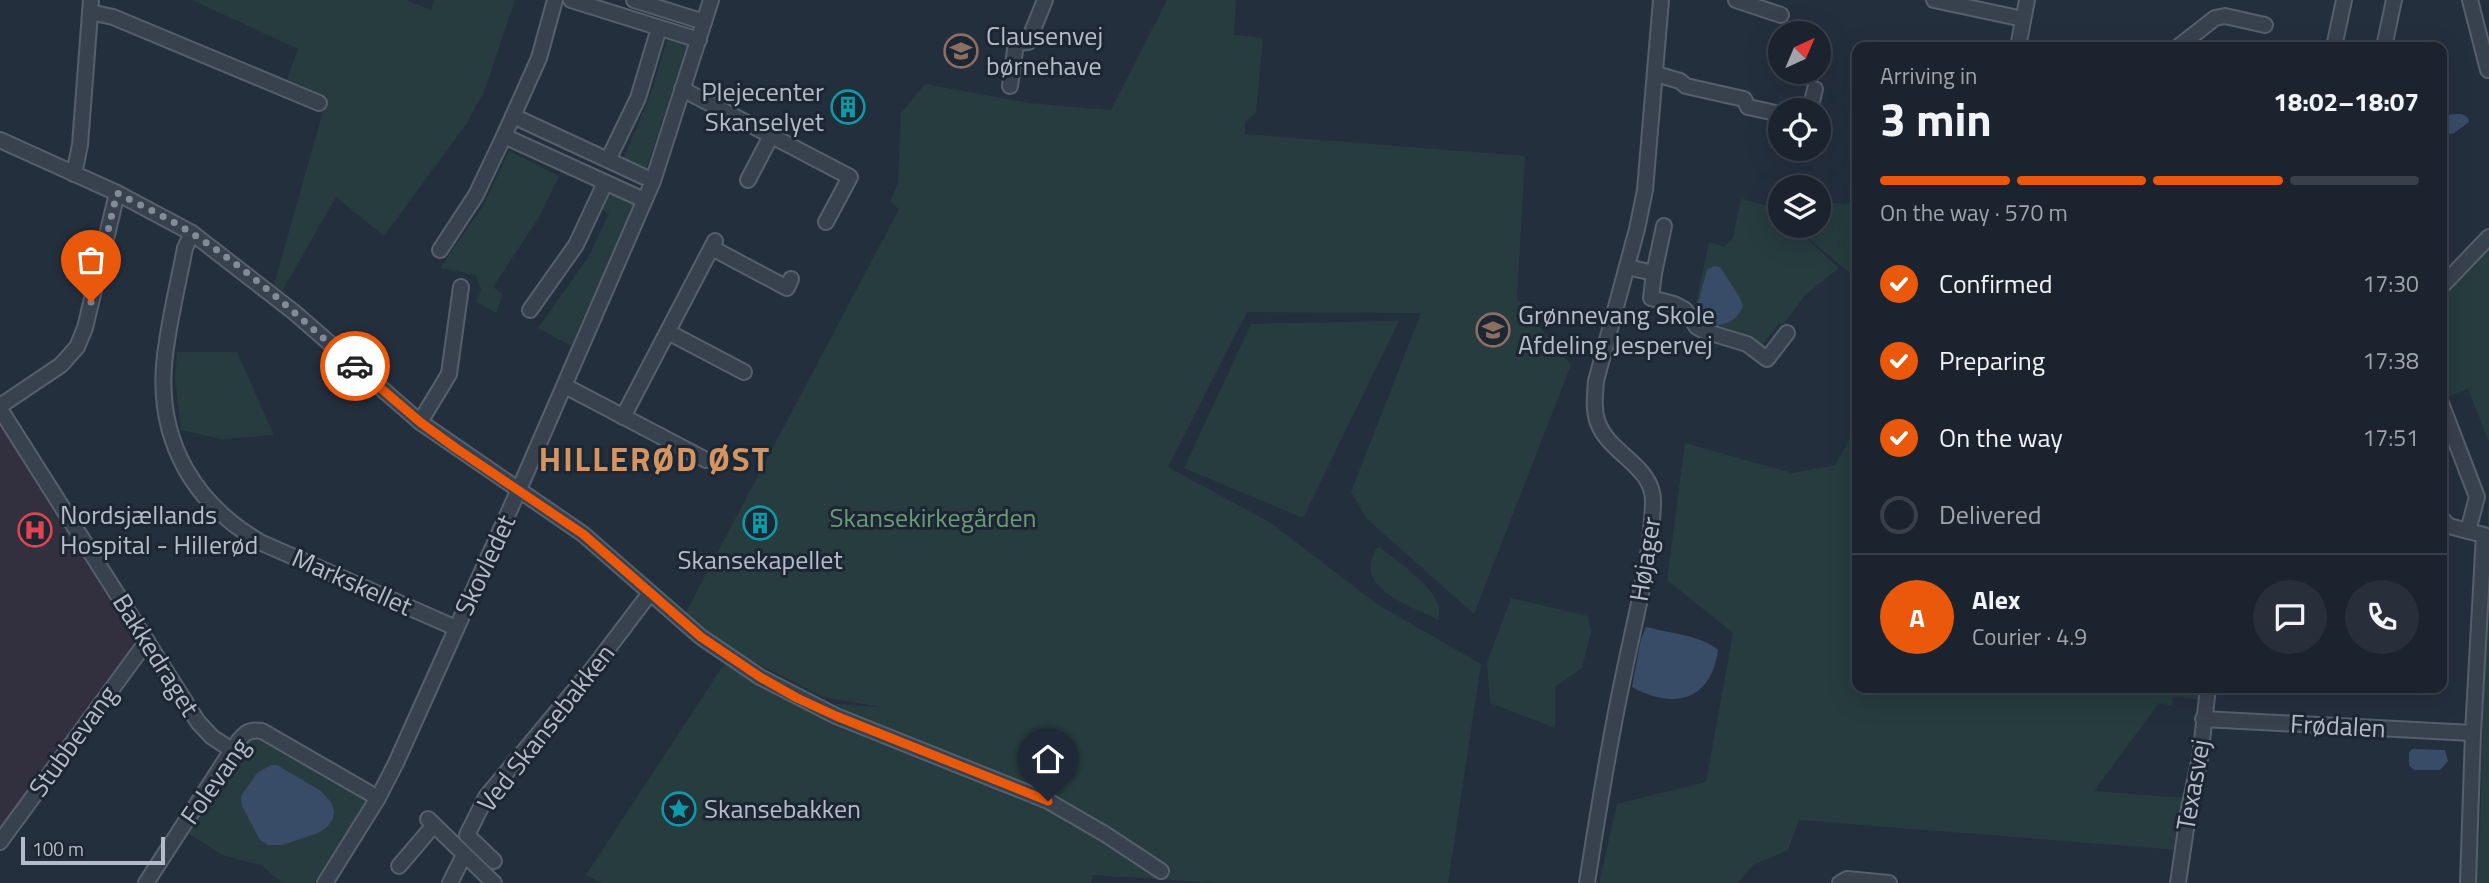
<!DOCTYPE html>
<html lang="en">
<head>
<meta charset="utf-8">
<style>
	:root { --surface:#1b232e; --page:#282f3a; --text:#f1f3f6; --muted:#a0a4aa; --line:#39404a; --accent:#ea580c }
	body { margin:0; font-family:"Titillium Web",sans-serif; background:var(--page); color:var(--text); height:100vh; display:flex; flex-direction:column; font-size:26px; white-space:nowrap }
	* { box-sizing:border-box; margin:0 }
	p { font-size:23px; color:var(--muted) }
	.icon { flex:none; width:38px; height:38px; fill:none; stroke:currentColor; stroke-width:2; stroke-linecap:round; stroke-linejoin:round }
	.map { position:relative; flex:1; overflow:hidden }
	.panel { position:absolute; left:1852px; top:42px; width:595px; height:651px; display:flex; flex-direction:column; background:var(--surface); border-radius:14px; box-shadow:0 7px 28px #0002,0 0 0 2px var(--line) }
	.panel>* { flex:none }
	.needle { width:46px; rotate:44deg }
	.controls { position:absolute; left:1768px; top:21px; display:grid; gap:14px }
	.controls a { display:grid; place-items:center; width:63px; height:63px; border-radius:50%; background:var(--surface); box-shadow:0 7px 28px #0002,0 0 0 2px var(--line); font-size:35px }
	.scale { position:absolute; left:21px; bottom:18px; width:144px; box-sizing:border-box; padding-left:7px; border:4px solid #b4bcc9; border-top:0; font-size:19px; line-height:24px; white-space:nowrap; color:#b4bcc9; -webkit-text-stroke:5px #1d2633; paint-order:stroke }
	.pin { position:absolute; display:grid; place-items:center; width:60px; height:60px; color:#fff; margin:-72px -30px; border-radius:50% 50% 50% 0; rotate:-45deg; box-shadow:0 0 7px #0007 }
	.pin .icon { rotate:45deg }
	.courier { position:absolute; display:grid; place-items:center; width:70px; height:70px; margin:-35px; border:5px solid #ea580c; border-radius:50%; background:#fff; color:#222; box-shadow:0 2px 9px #0007 }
	.summary em { font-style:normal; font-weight:700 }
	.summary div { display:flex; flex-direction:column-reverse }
	.summary { display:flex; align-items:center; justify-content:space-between; height:119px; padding:0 28px }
	h1 { font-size:46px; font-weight:700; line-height:52px }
	.bar { display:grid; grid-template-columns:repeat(4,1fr); gap:10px 7px; align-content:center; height:84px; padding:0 28px }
	.bar i { height:9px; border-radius:5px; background:var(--line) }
	.bar .selected { background:var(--accent) }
	.bar p { grid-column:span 4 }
	.line { display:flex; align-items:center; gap:18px; padding:0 28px; border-top:2px solid var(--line) }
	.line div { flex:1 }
	.round { display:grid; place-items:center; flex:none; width:74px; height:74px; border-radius:37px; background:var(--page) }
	ol { padding:0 28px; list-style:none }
	li { display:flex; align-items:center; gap:21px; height:77px }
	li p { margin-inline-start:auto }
	li .icon { padding:7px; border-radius:50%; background:var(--accent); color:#fff; stroke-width:4 }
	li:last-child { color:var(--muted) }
	li i { width:38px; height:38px; border:4px solid var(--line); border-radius:50% }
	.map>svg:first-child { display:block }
	.medical { fill:#32303f }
	.green { fill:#263c3f }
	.water { fill:#394c67 }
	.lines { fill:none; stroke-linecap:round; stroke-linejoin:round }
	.minor-casing { stroke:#565f6c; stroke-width:18 }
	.minor { stroke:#38414e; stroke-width:14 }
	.done { stroke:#828b98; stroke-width:7; stroke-dasharray:0 12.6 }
	.route { stroke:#ea580c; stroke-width:9 }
	.labels { text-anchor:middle; stroke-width:6; stroke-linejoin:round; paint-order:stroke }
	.poi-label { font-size:26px; fill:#b4bcc9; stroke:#1d2633; text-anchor:start }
	.park-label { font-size:26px; fill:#6b9a76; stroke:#1d2633 }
	.street-label { font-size:26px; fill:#b4bcc9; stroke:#1d2633 }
	.district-label { font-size:33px; font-weight:bold; letter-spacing:2px; fill:#d59563; stroke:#1d2633 }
</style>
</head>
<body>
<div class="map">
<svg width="2489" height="883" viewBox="0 0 2489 883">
	<rect width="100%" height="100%" fill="#242f3e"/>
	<!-- medical -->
	<path class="medical" d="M0 419 141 641 0 838Z"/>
	<!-- green -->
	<g class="green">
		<path d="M192 0H406L431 10 434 0H515L484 92 467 123 384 236 336 197 282 291 274 285 327 97 287 79 298 49Z"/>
		<path d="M1167 0H1236L1234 35 1263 38 1256 113 1245 122V134L1525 156 1517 299 1571 365 1474 614 1367 519 1351 492 1421 313 1247 312 1168 467 1271 523 1377 604 1481 664 1448 883H1216L1093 875 1091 883H601L586 875 724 664 781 699 885 708 823 697 741 655 685 614 899 209 890 202 898 182 901 113 925 84 1029 103 1111 110Z"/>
		<path d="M668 38 688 42 646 170 623 159 648 101Z"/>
		<path d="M509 151 559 176 538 219 493 287 503 294 496 313 476 302 481 291 476 275 440 268 483 206Z"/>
		<path d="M607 190 634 203 571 346 538 328 589 256 609 213 599 208Z"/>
		<path d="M1780 192V226H1800L1799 232 1839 268 1805 295 1784 324H1779L1759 349 1705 328 1693 317 1709 242 1724 247 1733 238 1741 199 1776 208Z"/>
		<path d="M1818 201 1844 204 1857 201V279L1800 231 1802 226H1818Z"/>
		<path d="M2489 248V442L2468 389 2441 399V298Z"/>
		<path d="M1399 321 1303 518 1184 468 1251 324Z"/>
		<path d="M177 352H237L274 435 221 439 181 430 175 378Z"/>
		<path d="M1857 426V688H2005L2015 691 2025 688H2204L2202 700 2173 697 2172 706 2159 703 2094 791 2185 798 2179 850 1799 820 1788 850 1753 865 1738 883H1599L1617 804 1706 782 1733 633 1667 580 1685 443 1792 473 1835 465Z"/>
		<path d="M2489 478V883H2474L2480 835Z"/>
		<path d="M1380 547C1397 562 1449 594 1438 620 1418 609 1382 598 1372 576 1368 567 1372 557 1376 549Z"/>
		<path d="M1511 598 1588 616 1591 632 1582 668 1555 687V728L1490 703 1487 662Z"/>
		<path d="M253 736H261L363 796 366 802 314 883H282L261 865 222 855 186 832 246 740Z"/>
	</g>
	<!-- water -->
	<g class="water">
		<path d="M2454 114H2462L2468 118 2469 122 2454 133 2441 136V116Z"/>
		<path d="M1714 266 1720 267 1739 296 1743 306C1736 321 1729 324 1713 326L1702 316 1697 306 1707 270Z"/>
		<path d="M1646 627C1668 633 1701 635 1718 650 1711 701 1674 710 1632 687L1641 639Z"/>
		<path d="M2412 749 2445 750 2448 761 2440 770H2414L2409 765V753Z"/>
		<path d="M271 765H277L321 791 331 802 334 811 333 819 327 827 318 833 282 845H268L260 840 242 806 241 796 257 773Z"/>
	</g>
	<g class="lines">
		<defs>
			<g id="minor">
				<path d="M571 0 699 40"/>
				<path d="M634 0 704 22"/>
				<path d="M1736 0 1781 15"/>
				<path d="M1934 0 2023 19"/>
				<path d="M2470 0 2488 70"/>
				<path d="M90 12 113 17 319 103"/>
				<path d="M2018 47 2027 0"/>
				<path d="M2178 47 2215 18 2225 16 2265 25"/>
				<path d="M2334 47 2344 0"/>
				<path d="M2384 47 2394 0"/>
				<path d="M1656 74 1680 81 1686 86 1744 99 1748 107 1780 114"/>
				<path d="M1010 86 1016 43 1028 42 1045 0"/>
				<path d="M682 89 850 177 826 222"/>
				<path d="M1810 110 1815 89"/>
				<path d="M513 116 539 58 555 0"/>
				<path d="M0 140 117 193 192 233 295 313 420 422 583 534 701 637 760 677 836 716 1048 801 1105 834 1161 871"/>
				<path d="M608 160 638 98 659 28"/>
				<path d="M74 174 80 145 91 0"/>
				<path d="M748 180 771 136"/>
				<path d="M644 200 504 136 513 116 653 181"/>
				<path d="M192 233 185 248C178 285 167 328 164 365 158 443 195 505 262 543L456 628"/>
				<path d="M712 248 787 288 791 279"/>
				<path d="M440 250 476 195 504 136"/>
				<path d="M1627 267 1654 273 1664 226"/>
				<path d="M1654 273 1651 298 1674 304 1685 310 1697 327 1704 331 1747 344 1767 359 1787 333"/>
				<path d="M2441 287 2489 237"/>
				<path d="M530 310 576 245 605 183"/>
				<path d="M668 332 744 372"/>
				<path d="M565 386 706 460"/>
				<path d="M2441 403 2477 497 2468 531 2484 535 2473 733 2468 883"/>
				<path d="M0 406 61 365 77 347 85 328 117 193"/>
				<path d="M0 409 198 722 212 737 232 750"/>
				<path d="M623 417 715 241"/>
				<path d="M420 422 449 374 461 287"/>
				<path d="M2441 518 2449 526 2468 531"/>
				<path d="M2203 719 2473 733"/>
				<path d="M428 819 494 883"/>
				<path d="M0 842 147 641"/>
				<path d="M494 861 467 835 486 797 594 667 650 593"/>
				<path d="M399 866 434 825"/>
				<path d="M146 883 232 750C241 738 245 728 262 731L378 798"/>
				<path d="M325 883 378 798 396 763 524 478 653 181 711 0"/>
				<path d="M450 883 464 855"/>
				<path d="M1587 883C1598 812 1609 743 1624 673 1635 618 1651 561 1653 504 1655 466 1610 455 1598 423 1593 410 1595 395 1596 381L1637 229 1645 190 1661 0"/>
				<path d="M1840 883 1847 879 1889 883"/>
				<path d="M2178 883 2189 808 2200 758 2208 688"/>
			</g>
		</defs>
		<!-- minor casing -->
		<use href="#minor" class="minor-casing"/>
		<!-- minor -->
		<use href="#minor" class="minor"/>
	</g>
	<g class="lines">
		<!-- done -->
		<path class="done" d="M91 302 117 193C142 206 169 218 193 234 251 271 302 320 355 366"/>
		<!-- route -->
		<path class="route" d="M355 366 420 422 457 449 583 534 701 637 760 677 797 698 836 716 1048 801"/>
	</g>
	<!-- icons -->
	<defs>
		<symbol id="school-ring" viewBox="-11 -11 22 22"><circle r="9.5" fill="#1d2633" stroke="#8d6e63" stroke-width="1.5"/><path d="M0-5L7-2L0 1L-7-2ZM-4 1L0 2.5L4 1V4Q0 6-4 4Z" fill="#8d6e63"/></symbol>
		<symbol id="building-ring" viewBox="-11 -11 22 22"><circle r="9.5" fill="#1d2633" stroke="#0f9aa8" stroke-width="1.5"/><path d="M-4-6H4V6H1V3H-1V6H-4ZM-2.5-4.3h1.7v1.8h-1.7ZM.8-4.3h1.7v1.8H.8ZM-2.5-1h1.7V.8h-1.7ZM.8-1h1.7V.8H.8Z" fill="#0f9aa8"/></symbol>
		<symbol id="hospital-ring" viewBox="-11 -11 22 22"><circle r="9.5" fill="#1d2633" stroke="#e0444e" stroke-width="1.5"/><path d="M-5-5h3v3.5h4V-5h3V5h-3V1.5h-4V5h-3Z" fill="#e0444e"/></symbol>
		<symbol id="sight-ring" viewBox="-11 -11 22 22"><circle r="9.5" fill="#1d2633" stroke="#0f9aa8" stroke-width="1.5"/><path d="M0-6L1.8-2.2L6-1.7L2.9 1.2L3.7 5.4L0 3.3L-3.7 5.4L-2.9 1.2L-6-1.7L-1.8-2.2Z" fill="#0f9aa8"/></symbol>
	</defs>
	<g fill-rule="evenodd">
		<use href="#school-ring" x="942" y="32" width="38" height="38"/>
		<use href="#building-ring" x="829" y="88" width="38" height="38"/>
		<use href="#school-ring" x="1474" y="311" width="38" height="38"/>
		<use href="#building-ring" x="741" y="504" width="38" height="38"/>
		<use href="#hospital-ring" x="16" y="511" width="38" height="38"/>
		<use href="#sight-ring" x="660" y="790" width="38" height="38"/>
	</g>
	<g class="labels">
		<!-- poi labels -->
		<g class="poi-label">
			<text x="986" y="45">Clausenvej<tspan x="986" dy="30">børnehave</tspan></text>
			<text x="824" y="101" text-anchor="end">Plejecenter<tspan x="824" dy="30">Skanselyet</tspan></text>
			<text x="1518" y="324">Grønnevang Skole<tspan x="1518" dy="30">Afdeling Jespervej</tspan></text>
			<text x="60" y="524">Nordsjællands<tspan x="60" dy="30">Hospital - Hillerød</tspan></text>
			<text x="760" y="569" text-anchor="middle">Skansekapellet</text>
			<text x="704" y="818">Skansebakken</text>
		</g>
		<!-- park labels -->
		<g class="park-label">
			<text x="933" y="527">Skansekirkegården</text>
		</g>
		<!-- street labels -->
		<g class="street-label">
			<text transform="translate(1645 559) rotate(-81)" y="9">Højager</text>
			<text transform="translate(485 565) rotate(-65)" y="9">Skovledet</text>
			<text transform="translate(352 582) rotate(24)" y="9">Markskellet</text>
			<text transform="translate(156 655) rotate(58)" y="9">Bakkedraget</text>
			<text transform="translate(2338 726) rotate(3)" y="9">Frødalen</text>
			<text transform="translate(546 728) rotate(-52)" y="9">Ved Skansebakken</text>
			<text transform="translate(73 741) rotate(-54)" y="9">Stubbevang</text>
			<text transform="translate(215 781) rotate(-55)" y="9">Folevang</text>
			<text transform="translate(2193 785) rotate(-80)" y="9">Texasvej</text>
		</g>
		<!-- district labels -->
		<g class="district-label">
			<text x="655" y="471">HILLERØD ØST</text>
		</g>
	</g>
</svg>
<div class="controls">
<a><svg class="needle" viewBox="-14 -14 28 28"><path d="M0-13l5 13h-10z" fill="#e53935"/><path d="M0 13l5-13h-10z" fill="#a0a4aa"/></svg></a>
<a><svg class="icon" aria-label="locate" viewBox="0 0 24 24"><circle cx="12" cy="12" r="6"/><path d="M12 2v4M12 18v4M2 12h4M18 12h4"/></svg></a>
<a><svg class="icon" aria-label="layers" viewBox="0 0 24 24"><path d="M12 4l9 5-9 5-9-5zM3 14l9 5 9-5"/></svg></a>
</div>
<div class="scale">100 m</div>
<div class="pin" style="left:91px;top:302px;background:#ea580c"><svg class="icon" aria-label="bag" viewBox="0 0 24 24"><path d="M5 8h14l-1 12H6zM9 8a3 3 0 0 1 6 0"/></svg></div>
<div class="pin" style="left:1048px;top:801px;background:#1f2937"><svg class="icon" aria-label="home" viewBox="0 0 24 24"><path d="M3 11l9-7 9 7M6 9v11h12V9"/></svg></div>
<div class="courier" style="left:355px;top:366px"><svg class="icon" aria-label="car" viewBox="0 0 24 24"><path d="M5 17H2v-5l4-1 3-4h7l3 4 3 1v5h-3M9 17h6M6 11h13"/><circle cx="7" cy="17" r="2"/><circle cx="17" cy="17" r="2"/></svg></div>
<section class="panel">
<div class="summary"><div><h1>3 min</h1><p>Arriving in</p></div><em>18:02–18:07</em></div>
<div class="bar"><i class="selected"></i><i class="selected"></i><i class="selected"></i><i></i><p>On the way · 570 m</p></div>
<ol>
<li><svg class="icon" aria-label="check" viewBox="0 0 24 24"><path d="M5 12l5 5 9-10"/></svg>Confirmed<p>17:30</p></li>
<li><svg class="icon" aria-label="check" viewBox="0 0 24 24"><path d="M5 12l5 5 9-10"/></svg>Preparing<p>17:38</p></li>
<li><svg class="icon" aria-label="check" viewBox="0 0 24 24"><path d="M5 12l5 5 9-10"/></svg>On the way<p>17:51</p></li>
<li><i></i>Delivered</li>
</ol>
<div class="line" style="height:126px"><b class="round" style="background:var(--accent);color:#fff">A</b><div><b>Alex</b><p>Courier · 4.9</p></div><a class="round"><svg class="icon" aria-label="chat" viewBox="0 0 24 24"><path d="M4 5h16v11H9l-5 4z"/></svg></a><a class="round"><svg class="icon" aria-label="phone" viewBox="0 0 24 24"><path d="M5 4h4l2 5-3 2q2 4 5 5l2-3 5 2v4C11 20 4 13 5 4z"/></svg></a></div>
</section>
</div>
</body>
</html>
